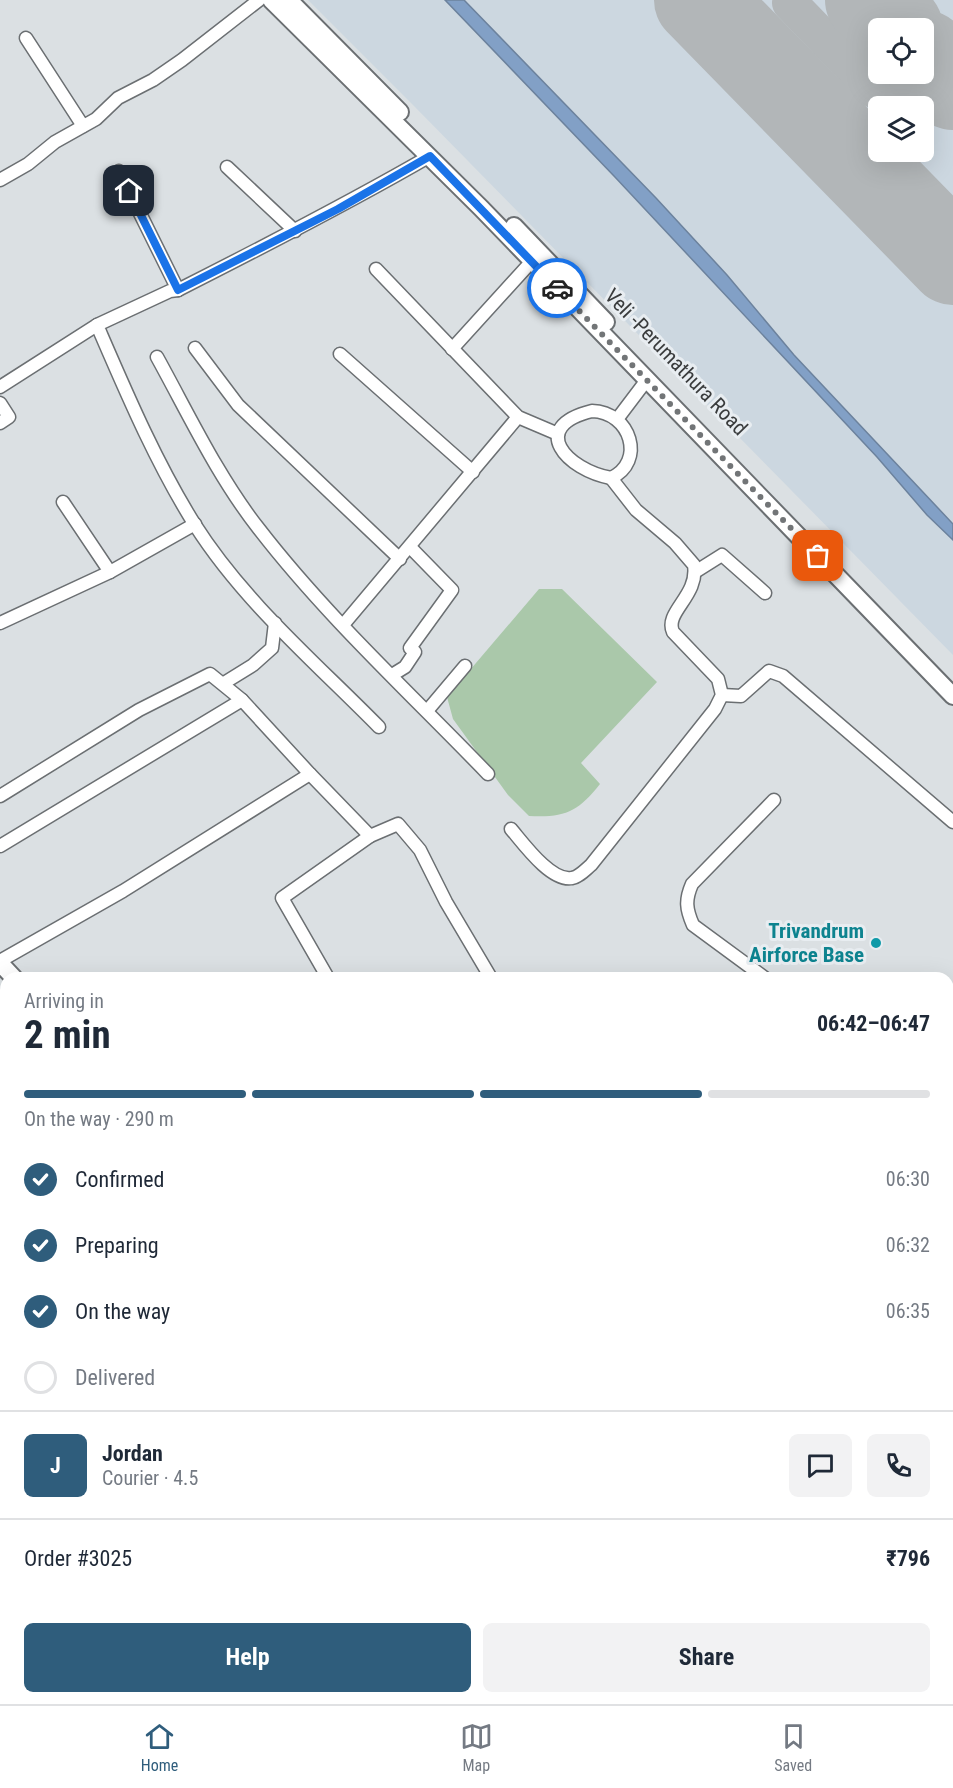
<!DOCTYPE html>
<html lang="en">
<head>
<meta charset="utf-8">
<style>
	:root { --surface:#fff; --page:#f2f2f3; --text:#1f2937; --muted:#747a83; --line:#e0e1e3; --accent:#2f5d7c }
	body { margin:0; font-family:"Roboto Condensed",sans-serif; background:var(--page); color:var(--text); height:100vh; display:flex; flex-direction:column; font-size:22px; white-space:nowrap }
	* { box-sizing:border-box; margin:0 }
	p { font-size:20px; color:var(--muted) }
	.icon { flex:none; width:33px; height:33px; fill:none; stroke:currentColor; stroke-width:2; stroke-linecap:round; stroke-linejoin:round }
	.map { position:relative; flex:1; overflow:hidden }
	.sheet { position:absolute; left:0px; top:972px; width:954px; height:732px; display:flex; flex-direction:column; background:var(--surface); border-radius:18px 18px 0 0; box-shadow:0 6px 24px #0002 }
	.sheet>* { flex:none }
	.buttons { position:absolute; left:868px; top:18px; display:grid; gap:12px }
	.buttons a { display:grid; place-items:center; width:66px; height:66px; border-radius:9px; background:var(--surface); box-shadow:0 6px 24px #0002; font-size:30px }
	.pin { position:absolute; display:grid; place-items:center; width:51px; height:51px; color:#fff; margin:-26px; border-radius:12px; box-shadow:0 3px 9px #0006 }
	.courier { position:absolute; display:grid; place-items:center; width:60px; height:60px; margin:-30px; border:4px solid #1a73e8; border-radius:50%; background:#fff; color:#222; box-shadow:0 2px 8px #0007 }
	.overview em { font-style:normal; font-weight:700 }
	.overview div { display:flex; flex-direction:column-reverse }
	.overview { display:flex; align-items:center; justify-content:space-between; height:102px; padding:0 24px }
	h1 { font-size:39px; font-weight:700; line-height:45px }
	.bar { display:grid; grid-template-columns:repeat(4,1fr); gap:9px 6px; align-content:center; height:72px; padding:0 24px }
	.bar i { height:8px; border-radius:4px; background:var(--line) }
	.bar .selected { background:var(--accent) }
	.bar p { grid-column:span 4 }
	.line { display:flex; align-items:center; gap:15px; padding:0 24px; border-top:2px solid var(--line) }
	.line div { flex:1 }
	.round { display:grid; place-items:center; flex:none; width:63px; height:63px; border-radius:9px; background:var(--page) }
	ol { padding:0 24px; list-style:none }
	li { display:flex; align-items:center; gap:18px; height:66px }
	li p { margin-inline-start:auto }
	li .icon { padding:6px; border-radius:50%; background:var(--accent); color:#fff; stroke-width:4 }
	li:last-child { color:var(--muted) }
	li i { width:33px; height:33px; border:3px solid var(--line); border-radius:50% }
	.button { display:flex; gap:12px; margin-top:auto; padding:12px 24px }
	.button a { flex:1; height:69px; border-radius:9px; background:var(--accent); color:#fff; font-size:24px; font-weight:700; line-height:69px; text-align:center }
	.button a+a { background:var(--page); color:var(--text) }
	.tabs { display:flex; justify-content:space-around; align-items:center; height:84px; border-top:2px solid var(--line); background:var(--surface); font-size:16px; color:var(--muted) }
	.tabs a { display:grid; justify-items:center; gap:3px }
	.tabs .selected { color:var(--accent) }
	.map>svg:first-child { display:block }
	.built { fill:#ccd7e0; fill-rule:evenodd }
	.green { fill:#aac8aa }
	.sand { fill:#dfd6b1 }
	.water { fill:#82a0c6; stroke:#6c829d; stroke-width:1.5 }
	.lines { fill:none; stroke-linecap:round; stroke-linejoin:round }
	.taxiway { stroke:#b2b6b8; stroke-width:36 }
	.runway { stroke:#b2b6b8; stroke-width:90 }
	.minor-casing { stroke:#6b6f72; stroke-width:15 }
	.secondary-casing { stroke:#6b6f72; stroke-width:20 }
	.minor { stroke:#fff; stroke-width:12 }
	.secondary { stroke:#fff; stroke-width:16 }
	.done { stroke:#727577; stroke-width:6; stroke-dasharray:0 10.8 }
	.route { stroke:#1a73e8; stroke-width:8 }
	.culture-dot { fill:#0f9aa8; stroke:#e8edf1; stroke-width:2 }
	.labels { text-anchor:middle; stroke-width:6; stroke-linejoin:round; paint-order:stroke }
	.street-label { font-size:21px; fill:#3a3c3d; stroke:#e8edf1 }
	.culture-label { font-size:21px; font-weight:bold; fill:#0d838f; stroke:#e8edf1; text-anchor:end }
</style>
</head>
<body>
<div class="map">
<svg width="953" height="1704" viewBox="0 0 953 1704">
	<rect width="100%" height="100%" fill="#dbe0e3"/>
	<!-- built -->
	<g class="built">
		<path d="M308 0H953V655L415 107ZM879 28H924V74H879ZM879 106H924V152H879Z"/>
		<path d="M953 1158V1524L948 1522V1164Z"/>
	</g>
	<!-- green -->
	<g class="green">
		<path d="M539 589H562L657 682 581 763 600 784C578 812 564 818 529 816L508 795 453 719 447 697Z"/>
		<path d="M109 1698H192V1704H112Z"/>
		<path d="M343 1698H463L458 1704H343Z"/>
	</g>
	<!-- sand -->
	<path class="sand" d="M0 1655 6 1661V1698H44L50 1704H0Z"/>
	<!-- water -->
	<path class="water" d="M445 0H464L656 198 727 275 794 355 953 524V540L927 515 877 457 614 176Z"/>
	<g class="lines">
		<!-- taxiway -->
		<path class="taxiway" d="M790 3 874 90C901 108 923 108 953 99"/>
		<!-- runway -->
		<g class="runway">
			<path d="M699 0 953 260"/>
			<path d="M870 0 898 28"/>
			<path d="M924 55 953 85"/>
		</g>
		<defs>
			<g id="minor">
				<path d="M26 38 83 126"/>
				<path d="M227 167 295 231"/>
				<path d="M119 171 178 290"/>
				<path d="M0 180 28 164 55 142 96 119 118 98 153 80 182 60 259 0"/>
				<path d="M376 269 518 417 558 434"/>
				<path d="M195 348 238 405 400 559"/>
				<path d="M452 349 532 261"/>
				<path d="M340 354 473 472"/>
				<path d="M157 357C189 415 218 477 259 529 327 617 411 694 488 774"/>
				<path d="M0 387 97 325"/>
				<path d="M0 403 9 417 0 423"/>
				<path d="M592 411C631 412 646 462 611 478 567 470 527 427 592 411Z"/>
				<path d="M618 418 646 381"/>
				<path d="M63 502 110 572"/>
				<path d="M695 572 722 555 765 593"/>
				<path d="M0 623 110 572 195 524"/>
				<path d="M343 625 518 417"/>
				<path d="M392 675 405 667 415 652 410 648 452 590 410 547"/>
				<path d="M224 683 253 665 272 648 275 623"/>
				<path d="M722 695 741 696 769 671 783 676 953 822"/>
				<path d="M427 711 465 666"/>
				<path d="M379 727C316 663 244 602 195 525 156 463 126 392 97 325L170 291 178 290C263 247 347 204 430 156"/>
				<path d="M0 796 139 710 210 674 242 700 310 774"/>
				<path d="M511 829C523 843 551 882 572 878 579 877 585 870 591 865L715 709 722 695 718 679 673 632C664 612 699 596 694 565L675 543 636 510 611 478"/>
				<path d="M0 846 242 700"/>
				<path d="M0 961 123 891 310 774 370 836 398 824 420 850 446 902 491 978"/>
				<path d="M328 978 282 898 370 836"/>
				<path d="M765 978 693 925C686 909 685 900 692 884L774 800"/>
				<path d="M0 1015 6 1010"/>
				<path d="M948 1036 953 1031"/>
				<path d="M0 1104 6 1099"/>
				<path d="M467 1704 472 1698"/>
			</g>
			<g id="secondary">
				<path d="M271 0 481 208 953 696"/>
				<path d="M289 0 400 112"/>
				<path d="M514 226 606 322"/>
				<path d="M0 963 14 978"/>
				<path d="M948 1131 953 1125"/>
				<path d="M948 1150 953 1144"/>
				<path d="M543 1698 544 1704"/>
				<path d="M560 1698V1704"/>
			</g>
		</defs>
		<!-- minor casing -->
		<use href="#minor" class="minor-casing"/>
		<!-- secondary casing -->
		<use href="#secondary" class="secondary-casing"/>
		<!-- minor -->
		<use href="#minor" class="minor"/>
		<!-- secondary -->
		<use href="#secondary" class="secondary"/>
	</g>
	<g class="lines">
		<!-- done -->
		<path class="done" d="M557 288 818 556"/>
		<!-- route -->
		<path class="route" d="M129 191 178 290 338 209 430 156 557 288"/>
	</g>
	<!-- markers -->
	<circle class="culture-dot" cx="876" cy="943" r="6"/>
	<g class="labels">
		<!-- street labels -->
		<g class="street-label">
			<text transform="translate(676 362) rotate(46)" y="7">Veli -Perumathura Road</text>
		</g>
		<!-- culture labels -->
		<g class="culture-label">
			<text x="864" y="938">Trivandrum<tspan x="864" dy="24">Airforce Base</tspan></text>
		</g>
	</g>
</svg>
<div class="buttons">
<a><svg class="icon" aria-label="locate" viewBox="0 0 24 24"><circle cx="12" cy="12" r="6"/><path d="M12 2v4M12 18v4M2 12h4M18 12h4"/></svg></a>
<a><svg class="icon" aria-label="layers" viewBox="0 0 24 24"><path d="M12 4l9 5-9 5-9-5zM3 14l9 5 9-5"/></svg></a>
</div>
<div class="pin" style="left:818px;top:556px;background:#ea580c"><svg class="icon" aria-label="bag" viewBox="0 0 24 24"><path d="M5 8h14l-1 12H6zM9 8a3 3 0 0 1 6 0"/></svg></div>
<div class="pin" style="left:129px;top:191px;background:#1f2937"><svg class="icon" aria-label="home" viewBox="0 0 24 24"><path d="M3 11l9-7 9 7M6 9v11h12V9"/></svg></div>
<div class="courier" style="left:557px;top:288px"><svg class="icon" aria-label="car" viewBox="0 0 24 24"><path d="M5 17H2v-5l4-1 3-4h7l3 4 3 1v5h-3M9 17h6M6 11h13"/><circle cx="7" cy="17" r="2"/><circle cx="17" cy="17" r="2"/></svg></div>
<section class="sheet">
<div class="overview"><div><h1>2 min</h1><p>Arriving in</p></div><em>06:42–06:47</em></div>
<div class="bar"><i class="selected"></i><i class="selected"></i><i class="selected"></i><i></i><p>On the way · 290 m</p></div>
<ol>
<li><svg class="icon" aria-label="check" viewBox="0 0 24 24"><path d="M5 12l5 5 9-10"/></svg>Confirmed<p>06:30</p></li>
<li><svg class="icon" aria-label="check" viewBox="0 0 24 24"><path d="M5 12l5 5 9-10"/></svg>Preparing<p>06:32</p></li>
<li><svg class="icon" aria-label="check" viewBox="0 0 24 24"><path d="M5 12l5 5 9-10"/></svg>On the way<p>06:35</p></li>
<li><i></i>Delivered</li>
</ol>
<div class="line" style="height:108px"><b class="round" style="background:var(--accent);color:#fff">J</b><div><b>Jordan</b><p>Courier · 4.5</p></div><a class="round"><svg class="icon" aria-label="chat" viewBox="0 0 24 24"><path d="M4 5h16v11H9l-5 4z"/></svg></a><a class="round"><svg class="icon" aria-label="phone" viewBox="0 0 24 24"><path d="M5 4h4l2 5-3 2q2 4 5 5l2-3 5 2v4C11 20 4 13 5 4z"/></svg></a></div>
<div class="line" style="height:78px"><div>Order #3025</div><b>₹796</b></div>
<div class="button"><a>Help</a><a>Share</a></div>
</section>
</div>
<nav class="tabs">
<a class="selected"><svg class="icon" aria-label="home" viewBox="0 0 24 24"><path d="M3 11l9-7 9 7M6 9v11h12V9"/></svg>Home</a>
<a><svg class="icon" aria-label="map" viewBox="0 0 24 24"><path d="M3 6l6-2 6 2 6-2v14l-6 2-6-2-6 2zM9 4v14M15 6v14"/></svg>Map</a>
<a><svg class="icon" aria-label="saved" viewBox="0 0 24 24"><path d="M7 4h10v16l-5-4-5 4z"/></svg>Saved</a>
</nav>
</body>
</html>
